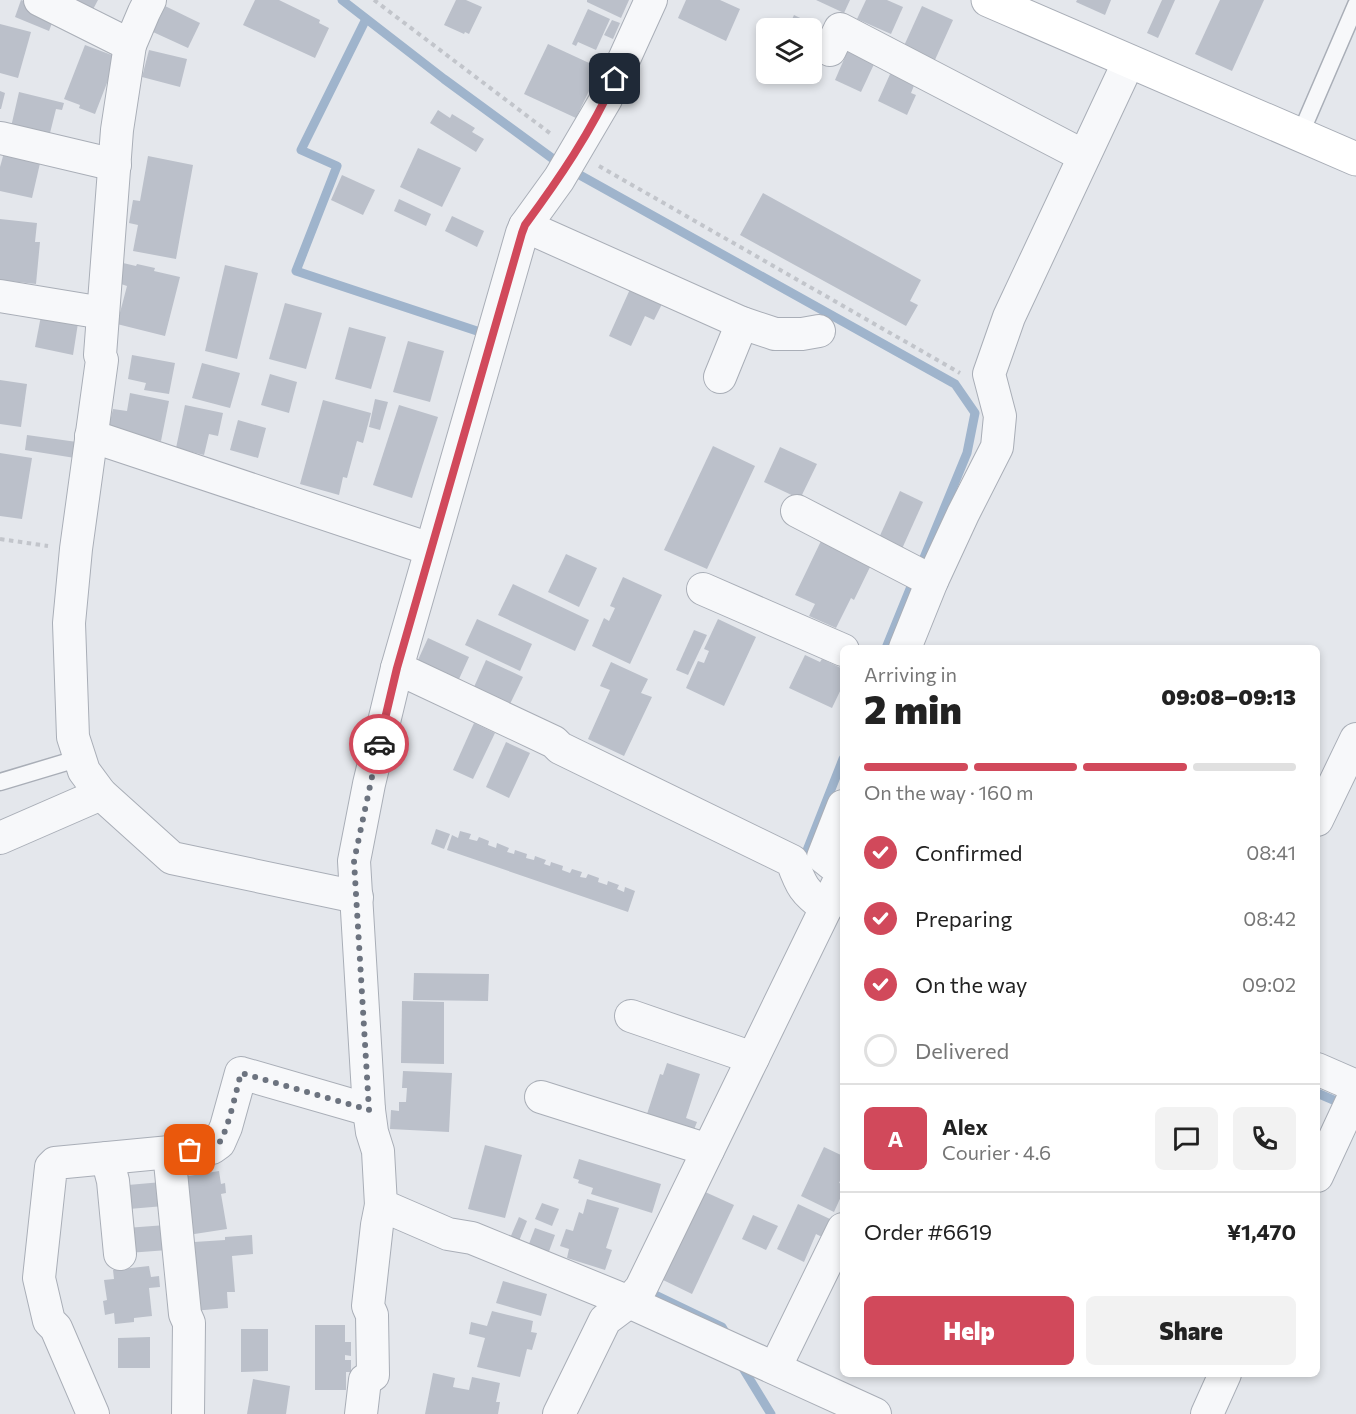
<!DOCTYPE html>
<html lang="en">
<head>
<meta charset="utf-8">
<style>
	:root { --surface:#fff; --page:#f2f2f2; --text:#222; --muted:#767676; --line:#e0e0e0; --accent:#d1495b }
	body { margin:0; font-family:Commissioner,sans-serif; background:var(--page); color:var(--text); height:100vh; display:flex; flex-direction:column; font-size:22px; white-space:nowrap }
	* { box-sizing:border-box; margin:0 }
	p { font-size:20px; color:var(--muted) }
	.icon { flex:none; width:33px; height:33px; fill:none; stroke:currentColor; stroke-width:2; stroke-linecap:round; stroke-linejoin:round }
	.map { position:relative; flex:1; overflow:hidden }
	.sheet { position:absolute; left:840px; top:645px; width:480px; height:732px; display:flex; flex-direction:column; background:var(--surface); border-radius:9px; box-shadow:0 3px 9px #0003 }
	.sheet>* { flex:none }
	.fabs { position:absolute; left:756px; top:18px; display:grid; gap:12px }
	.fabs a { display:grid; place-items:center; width:66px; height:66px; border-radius:9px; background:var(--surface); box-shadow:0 3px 9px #0003; font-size:30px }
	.pin { position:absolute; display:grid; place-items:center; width:51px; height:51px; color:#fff; margin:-26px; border-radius:12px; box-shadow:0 3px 9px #0006 }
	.courier { position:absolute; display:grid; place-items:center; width:60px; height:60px; margin:-30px; border:4px solid #d1495b; border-radius:50%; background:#fff; color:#222; box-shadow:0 2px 8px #0007 }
	.summary em { font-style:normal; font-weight:800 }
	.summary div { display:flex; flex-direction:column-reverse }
	.summary { display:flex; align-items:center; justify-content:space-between; height:102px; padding:0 24px }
	h1 { font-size:39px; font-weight:800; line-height:45px }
	.bar { display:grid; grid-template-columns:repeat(4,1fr); gap:9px 6px; align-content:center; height:72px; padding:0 24px }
	.bar i { height:8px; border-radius:4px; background:var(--line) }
	.bar .selected { background:var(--accent) }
	.bar p { grid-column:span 4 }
	.line { display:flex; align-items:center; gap:15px; padding:0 24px; border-top:2px solid var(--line) }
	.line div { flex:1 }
	.round { display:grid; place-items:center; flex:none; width:63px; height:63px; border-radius:9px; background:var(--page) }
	ol { padding:0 24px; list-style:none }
	li { display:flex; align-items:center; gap:18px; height:66px }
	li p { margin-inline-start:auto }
	li .icon { padding:6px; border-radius:50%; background:var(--accent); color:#fff; stroke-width:4 }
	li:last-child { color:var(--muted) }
	li i { width:33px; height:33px; border:3px solid var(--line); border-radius:50% }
	.button { display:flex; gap:12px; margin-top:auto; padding:12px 24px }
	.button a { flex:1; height:69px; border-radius:9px; background:var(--accent); color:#fff; font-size:24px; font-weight:800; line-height:69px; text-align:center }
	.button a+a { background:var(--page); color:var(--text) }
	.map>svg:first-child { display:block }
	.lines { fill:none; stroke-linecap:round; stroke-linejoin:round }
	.stream { stroke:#9fb4cc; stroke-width:9 }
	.building { fill:#bbc0ca }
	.lane-casing { stroke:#a9aeb7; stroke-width:19 }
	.street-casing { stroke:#a9aeb7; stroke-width:34 }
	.secondary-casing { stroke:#a9aeb7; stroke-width:35 }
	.path { stroke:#c2c5cb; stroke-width:4; stroke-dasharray:4.5 4.5; stroke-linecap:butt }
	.lane { stroke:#f7f8fa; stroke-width:16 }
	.street { stroke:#f7f8fa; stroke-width:32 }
	.secondary { stroke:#fff; stroke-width:33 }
	.done { stroke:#6c737f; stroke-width:6; stroke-dasharray:0 10.8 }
	.route { stroke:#d1495b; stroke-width:8 }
</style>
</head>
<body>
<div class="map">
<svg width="1356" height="1414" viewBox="0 0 1356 1414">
	<rect width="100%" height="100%" fill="#e4e7ec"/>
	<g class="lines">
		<!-- stream -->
		<g class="stream">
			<path d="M342 0 444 79 560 164 955 384 975 413 967 453 921 565"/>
			<path d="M366 19 301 150 337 166 296 271 483 333"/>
			<path d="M886 648 910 589"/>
			<path d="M804 858 843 759"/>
			<path d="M1317 1093 1345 1105"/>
			<path d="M647 1291 722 1327 725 1332"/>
			<path d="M741 1365 771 1414"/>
		</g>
	</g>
	<!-- building -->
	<g class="building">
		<path d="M21 0 37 5 55 15 49 31 15 17Z"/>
		<path d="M63 0H98L90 15Z"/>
		<path d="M255 0H279L320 20 319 23 329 28 315 58 243 25Z"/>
		<path d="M456 0H466L482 7 469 34 465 32 464 34 444 25Z"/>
		<path d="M587 0H629L621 18 587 2Z"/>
		<path d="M686 0H720L740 9 726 41 678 18Z"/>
		<path d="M816 0H850L844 13Z"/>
		<path d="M866 0H887L903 7 891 34 857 19Z"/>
		<path d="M1077 0H1111L1105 15 1076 2Z"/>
		<path d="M1162 0H1175L1158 38 1147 33Z"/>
		<path d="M1220 0H1264L1232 71 1195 54Z"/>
		<path d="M165 6 200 23 188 48 153 32Z"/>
		<path d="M922 6 953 20 934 62 903 48Z"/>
		<path d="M588 9 610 19 596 50 578 42 576 46 572 44Z"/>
		<path d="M794 15 821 28 814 41 817 42 812 53V28H788Z"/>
		<path d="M612 20 620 23 613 39 604 35Z"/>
		<path d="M0 24 31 32 18 78 0 73Z"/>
		<path d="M548 44 600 68 576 118 524 94Z"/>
		<path d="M85 45 117 57 95 114 79 108 80 105 64 99Z"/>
		<path d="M149 50 187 59 180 87 142 77Z"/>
		<path d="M848 50 875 62 861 92 835 80Z"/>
		<path d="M891 72 915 83 911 93 916 95 907 115 878 101Z"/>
		<path d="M0 91 5 93 1 109H0Z"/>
		<path d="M19 92 64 103 62 110 56 109 49 137 11 127Z"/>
		<path d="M438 110 450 118 452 114 475 128 472 132 484 139 476 152 430 123Z"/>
		<path d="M418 148 461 168 442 207 400 187Z"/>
		<path d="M5 149 41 159 32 198 0 191V167Z"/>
		<path d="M148 156 193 165 176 259 133 251 138 225 129 223 133 200 140 201Z"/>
		<path d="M342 175 375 190 363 215 331 200Z"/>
		<path d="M763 193 921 280 910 301 918 305 906 326 740 235Z"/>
		<path d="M399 199 431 214 426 226 394 211Z"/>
		<path d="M452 216 484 231 477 247 445 231Z"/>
		<path d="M0 219 37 223 35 242H40L36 284 0 280Z"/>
		<path d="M123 263 136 266 137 264 155 268 154 271 180 277 165 336 117 324 127 286 118 283Z"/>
		<path d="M225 265 258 273 237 359 205 351Z"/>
		<path d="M631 287 663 302 654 320 645 316 631 346 609 336Z"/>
		<path d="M285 303 322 313 306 369 269 359Z"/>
		<path d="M41 316 78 323 73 355 35 347Z"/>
		<path d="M349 327 386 337 371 389 335 379Z"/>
		<path d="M408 341 444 351 430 402 393 392Z"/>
		<path d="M132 355 175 363 169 394 144 390 146 383 128 379Z"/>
		<path d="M202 363 240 373 230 408 192 398Z"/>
		<path d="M270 374 297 382 289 413 261 405Z"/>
		<path d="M0 380 27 384 21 427 0 424Z"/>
		<path d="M130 393 169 401 161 441 108 430 113 409 127 411Z"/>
		<path d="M375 399 388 402 380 430 369 427Z"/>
		<path d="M323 400 371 413 363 443 357 441 347 478 343 477 339 495 300 484Z"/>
		<path d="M185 405 223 413 218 436 209 434 204 455 176 448Z"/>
		<path d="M399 405 438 417 412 498 373 485Z"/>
		<path d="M238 420 266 428 258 458 230 450Z"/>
		<path d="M27 435 77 442 75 458 25 450Z"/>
		<path d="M713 446 755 466 707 569 664 550Z"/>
		<path d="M780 447 817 464 800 499 764 482Z"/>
		<path d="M0 453 32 458 22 519 0 516Z"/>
		<path d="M900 491 923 502 901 551 878 540Z"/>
		<path d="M821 541 871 565 854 600 851 598 836 628 809 616 815 604 795 595Z"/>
		<path d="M566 554 597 568 579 607 548 592Z"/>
		<path d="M623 577 662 595 630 664 592 646 604 618 609 621 615 608 610 606Z"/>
		<path d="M513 584 589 620 575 651 498 615Z"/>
		<path d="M477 619 532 644 520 671 465 645Z"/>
		<path d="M718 619 756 637 724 706 686 688 698 661 704 663 709 651 704 649Z"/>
		<path d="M694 630 707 635 688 675 676 670Z"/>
		<path d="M428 638 469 657 459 679 418 660Z"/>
		<path d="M805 655 820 662 822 659 843 669V685L832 708 789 688Z"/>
		<path d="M486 660 523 677 510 704 474 687Z"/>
		<path d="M611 662 648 679 641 693 652 697 624 756 588 739 610 690 600 686Z"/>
		<path d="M474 723 495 733 473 779 453 770Z"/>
		<path d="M506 742 530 753 509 798 486 787Z"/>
		<path d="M436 829 450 834 444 849 431 844Z"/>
		<path d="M460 831 471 834 469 839 477 841 479 837 489 841 488 845 496 848 497 843 509 848 507 852 514 854 515 850 527 854 526 858 534 860 535 856 546 860 544 864 550 866 551 862 563 866 562 870 570 873 572 869 582 872 580 877 586 878 588 874 599 878 598 882 607 885 608 881 619 885 617 889 624 892 625 887 635 891 628 912 447 850 452 835 458 838Z"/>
		<path d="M414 973 489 974 488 1001 413 1000Z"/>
		<path d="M402 1001 444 1002V1064L401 1063Z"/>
		<path d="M667 1063 700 1074 686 1118 697 1122 693 1132 646 1117 660 1074 663 1075Z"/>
		<path d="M403 1071 452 1073 449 1132 390 1129 391 1110 399 1111V1102H406L407 1088H402Z"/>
		<path d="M485 1145 522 1155 505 1218 468 1209Z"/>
		<path d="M824 1147 843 1156V1175L839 1183 843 1184V1192L834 1212 801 1196Z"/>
		<path d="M579 1159 661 1184 652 1213 591 1194 593 1188 578 1183 579 1180 573 1178Z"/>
		<path d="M219 1171 221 1184 225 1183 226 1193 221 1194 227 1229 188 1235 183 1177Z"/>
		<path d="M162 1182 164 1206 129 1209 128 1185Z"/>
		<path d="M703 1191 734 1205 692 1294 661 1279Z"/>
		<path d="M587 1199 619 1208 606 1248 612 1250 605 1270 567 1258 569 1249 560 1246 566 1229 573 1231 579 1212 583 1214Z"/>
		<path d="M542 1203 559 1209 552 1226 535 1219Z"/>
		<path d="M798 1204 830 1219 822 1237 816 1234 804 1262 777 1249Z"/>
		<path d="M753 1215 778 1226 766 1250 742 1239Z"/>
		<path d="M519 1217 527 1221 519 1241 510 1238Z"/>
		<path d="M166 1225 168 1250 128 1253 126 1228Z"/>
		<path d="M535 1228 555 1235 547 1257 527 1249Z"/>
		<path d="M252 1235 253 1254 232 1256 235 1292H227L228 1308 192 1311 188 1249 195 1248 194 1242 225 1240V1237Z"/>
		<path d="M149 1266 151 1277 159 1276 160 1287 149 1288 152 1316 134 1318V1322L115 1324 114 1313 105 1315 103 1301 107 1300 104 1280 114 1279 113 1270Z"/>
		<path d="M503 1281 547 1294 541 1316 496 1303Z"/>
		<path d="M492 1311 533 1321 531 1332 537 1333 532 1350 527 1349 520 1377 477 1367 485 1338 469 1334 471 1322 487 1326Z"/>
		<path d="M315 1325H345V1342H351V1356L345 1355V1360H351V1372H346V1390H315Z"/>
		<path d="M241 1329H268V1371L241 1372Z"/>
		<path d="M150 1337V1368H118V1338Z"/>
		<path d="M433 1373 455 1378 453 1387 469 1390 472 1377 500 1383 496 1402H500L498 1414H425Z"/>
		<path d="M253 1379 290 1386 286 1414H247Z"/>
	</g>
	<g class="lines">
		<defs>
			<g id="lane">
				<path d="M1300 135 1356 5"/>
				<path d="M0 782 80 758"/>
			</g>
			<g id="street">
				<path d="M40 0 130 45"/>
				<path d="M150 0 144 12 130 45 117 130 100 355 102 360 76 549 69 623 73 737 84 771 101 794 172 858 357 897"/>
				<path d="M651 0 606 99 559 179 525 226 522 233 397 668 369 784 354 861 369 1110 372 1132 378 1151 381 1205 448 1234 472 1238 629 1302 875 1414"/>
				<path d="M830 50 840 29 1084 156"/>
				<path d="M1 138 115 165"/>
				<path d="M525 226 742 323 775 334H802L819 331"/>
				<path d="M0 296 103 313"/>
				<path d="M720 377 742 323"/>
				<path d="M91 436 430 549"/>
				<path d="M797 511 932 581"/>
				<path d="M703 589 843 650"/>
				<path d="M905 648 932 581 963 514 997 447 1000 416 989 374 1009 317 1129 61"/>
				<path d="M397 668 554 742 560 748 792 861C801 886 804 892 826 908"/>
				<path d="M1317 820 1356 739"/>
				<path d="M0 838 101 794"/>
				<path d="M631 1016 753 1058"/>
				<path d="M1317 1069 1356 1086"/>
				<path d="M541 1097 708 1150"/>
				<path d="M169 1152 185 1314 189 1323 188 1414"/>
				<path d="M107 1158 113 1181 120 1254"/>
				<path d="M1317 1176 1356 1092"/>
				<path d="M775 1368 843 1229"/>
				<path d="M93 1414 56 1328 49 1321 39 1278 51 1167 55 1163 212 1148 219 1143 226 1127 241 1073 369 1110"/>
				<path d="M361 1414 365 1380 373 1375 372 1315 368 1306 377 1225 381 1205"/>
				<path d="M559 1414 605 1320 629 1302 641 1288 843 873 823 857 843 806"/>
				<path d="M1207 1414 1225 1374"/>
			</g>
			<path id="secondary" d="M988 0 1356 159"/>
		</defs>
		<!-- lane casing -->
		<use href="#lane" class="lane-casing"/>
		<!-- street casing -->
		<use href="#street" class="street-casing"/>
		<!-- secondary casing -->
		<use href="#secondary" class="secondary-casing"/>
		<!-- path -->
		<g class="path">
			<path d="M374 0 551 134"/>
			<path d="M599 166 960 373"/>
			<path d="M0 539 48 546"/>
		</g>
		<!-- lane -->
		<use href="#lane" class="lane"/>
		<!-- street -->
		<use href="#street" class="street"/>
		<!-- secondary -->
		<use href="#secondary" class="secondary"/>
	</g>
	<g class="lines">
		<!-- done -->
		<path class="done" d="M190 1150C199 1149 211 1150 218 1144 227 1135 237 1088 241 1073L369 1110 354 861 379 744"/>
		<!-- route -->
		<path class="route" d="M379 744 397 668 522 233 525 225C559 179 591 132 615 79"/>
	</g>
</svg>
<div class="fabs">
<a><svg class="icon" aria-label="layers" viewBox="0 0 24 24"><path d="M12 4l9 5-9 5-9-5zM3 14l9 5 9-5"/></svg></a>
</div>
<div class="pin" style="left:190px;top:1150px;background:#ea580c"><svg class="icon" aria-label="bag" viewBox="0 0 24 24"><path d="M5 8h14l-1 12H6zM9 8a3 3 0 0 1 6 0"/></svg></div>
<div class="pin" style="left:615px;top:79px;background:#1f2937"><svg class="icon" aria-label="home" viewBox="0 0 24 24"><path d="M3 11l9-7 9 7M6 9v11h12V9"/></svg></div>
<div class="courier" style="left:379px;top:744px"><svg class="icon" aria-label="car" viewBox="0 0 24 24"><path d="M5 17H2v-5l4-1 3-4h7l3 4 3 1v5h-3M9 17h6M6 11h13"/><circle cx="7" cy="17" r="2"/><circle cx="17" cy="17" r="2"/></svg></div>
<section class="sheet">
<div class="summary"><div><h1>2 min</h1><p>Arriving in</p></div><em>09:08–09:13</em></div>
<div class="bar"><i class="selected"></i><i class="selected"></i><i class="selected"></i><i></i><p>On the way · 160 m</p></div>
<ol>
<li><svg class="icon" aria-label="check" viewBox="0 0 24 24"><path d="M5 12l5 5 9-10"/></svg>Confirmed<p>08:41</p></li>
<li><svg class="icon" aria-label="check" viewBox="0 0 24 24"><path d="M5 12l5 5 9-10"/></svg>Preparing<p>08:42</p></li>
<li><svg class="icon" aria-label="check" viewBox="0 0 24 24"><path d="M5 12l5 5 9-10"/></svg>On the way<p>09:02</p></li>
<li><i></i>Delivered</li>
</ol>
<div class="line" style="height:108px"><b class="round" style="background:var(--accent);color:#fff">A</b><div><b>Alex</b><p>Courier · 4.6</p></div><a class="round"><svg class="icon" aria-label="chat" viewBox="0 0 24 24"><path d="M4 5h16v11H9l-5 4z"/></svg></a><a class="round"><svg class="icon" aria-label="phone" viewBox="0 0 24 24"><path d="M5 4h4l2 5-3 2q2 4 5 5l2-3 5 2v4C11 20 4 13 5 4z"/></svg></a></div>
<div class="line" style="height:78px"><div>Order #6619</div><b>¥1,470</b></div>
<div class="button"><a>Help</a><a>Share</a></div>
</section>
</div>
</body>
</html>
